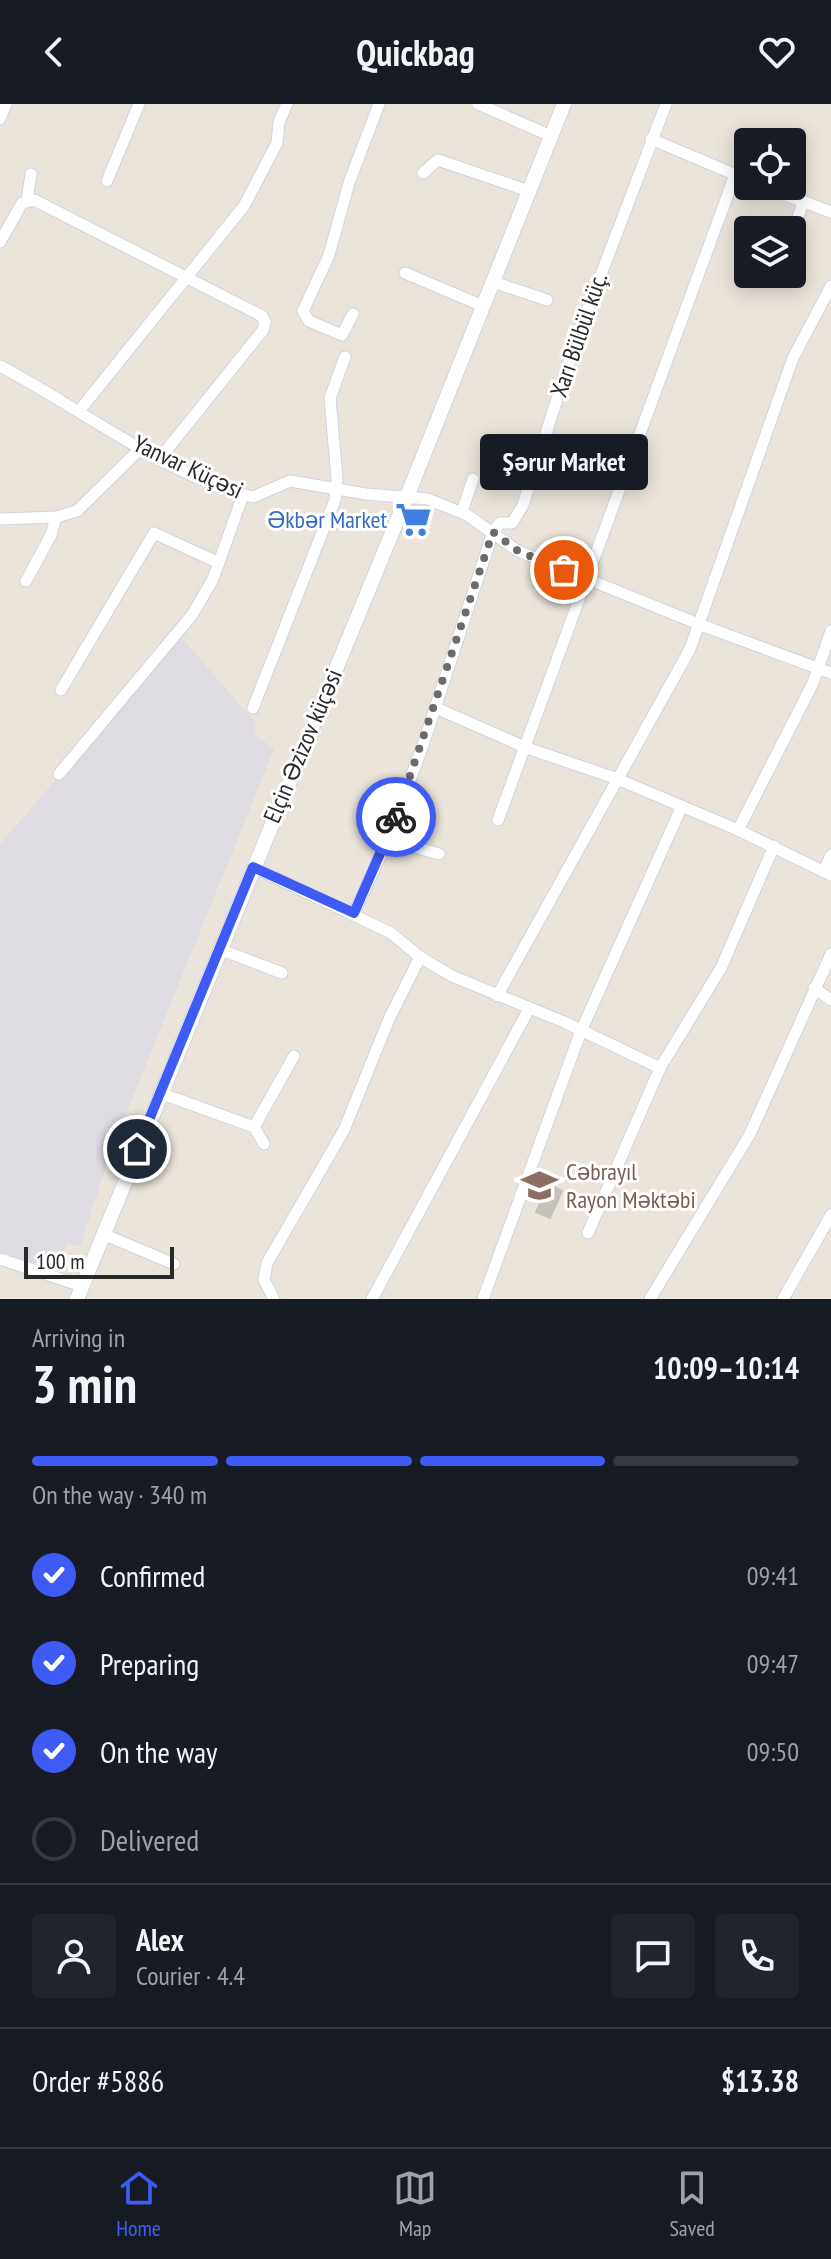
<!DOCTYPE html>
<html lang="en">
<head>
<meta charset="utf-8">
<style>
	:root { --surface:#171b24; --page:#20242c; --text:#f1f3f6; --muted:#9ea1a6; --line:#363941; --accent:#3e5cf5 }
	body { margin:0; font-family:"PT Sans Narrow",sans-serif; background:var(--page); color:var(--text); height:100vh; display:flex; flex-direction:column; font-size:30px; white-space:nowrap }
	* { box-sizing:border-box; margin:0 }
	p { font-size:26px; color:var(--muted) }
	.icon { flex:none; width:44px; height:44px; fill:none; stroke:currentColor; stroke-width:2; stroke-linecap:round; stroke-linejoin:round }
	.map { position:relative; height:1195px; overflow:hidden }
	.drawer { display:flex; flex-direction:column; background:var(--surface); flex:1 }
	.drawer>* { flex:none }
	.fabs { position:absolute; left:734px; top:24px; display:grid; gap:16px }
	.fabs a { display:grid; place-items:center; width:72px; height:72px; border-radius:8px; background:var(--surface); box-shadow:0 4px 20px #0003; font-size:40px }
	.scale { position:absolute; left:24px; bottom:20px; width:150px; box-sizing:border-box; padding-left:8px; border:4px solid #292929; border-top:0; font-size:22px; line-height:28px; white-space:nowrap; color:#292929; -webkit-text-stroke:6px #fff; paint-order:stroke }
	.pin { position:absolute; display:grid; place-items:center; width:68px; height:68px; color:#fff; margin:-34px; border:4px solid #fff; border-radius:50%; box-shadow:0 2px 8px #0007 }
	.courier { position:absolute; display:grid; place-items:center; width:80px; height:80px; margin:-40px; border:6px solid #3e5cf5; border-radius:50%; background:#fff; color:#222; box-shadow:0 2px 10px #0007 }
	.bubble { position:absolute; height:56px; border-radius:8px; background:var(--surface); box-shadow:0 4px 20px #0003; font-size:26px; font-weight:700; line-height:56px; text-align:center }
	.head em { font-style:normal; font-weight:700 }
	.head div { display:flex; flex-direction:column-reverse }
	.head { display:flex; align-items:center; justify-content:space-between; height:136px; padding:0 32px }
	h1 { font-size:52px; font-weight:700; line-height:60px }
	.bar { display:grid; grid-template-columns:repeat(4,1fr); gap:12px 8px; align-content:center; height:96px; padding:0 32px }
	.bar i { height:10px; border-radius:6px; background:var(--line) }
	.bar .selected { background:var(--accent) }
	.bar p { grid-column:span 4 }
	.line { display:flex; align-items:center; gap:20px; padding:0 32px; border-top:2px solid var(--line) }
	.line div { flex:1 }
	.round { display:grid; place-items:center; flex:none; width:84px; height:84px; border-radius:8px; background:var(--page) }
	ol { padding:0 32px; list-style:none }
	li { display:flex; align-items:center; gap:24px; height:88px }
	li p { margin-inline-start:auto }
	li .icon { padding:8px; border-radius:50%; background:var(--accent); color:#fff; stroke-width:4 }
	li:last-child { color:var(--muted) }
	li i { width:44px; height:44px; border:4px solid var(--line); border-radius:50% }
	header { display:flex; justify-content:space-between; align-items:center; height:104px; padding:0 32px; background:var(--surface); font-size:36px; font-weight:700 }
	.menu { display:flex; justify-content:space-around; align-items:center; height:112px; border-top:2px solid var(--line); background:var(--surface); font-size:22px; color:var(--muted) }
	.menu a { display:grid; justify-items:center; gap:4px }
	.menu .selected { color:var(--accent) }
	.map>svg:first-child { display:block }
	.industrial { fill:#dedbe3 }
	.building { fill:#c6c1ba; stroke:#c6c0b5; stroke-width:2 }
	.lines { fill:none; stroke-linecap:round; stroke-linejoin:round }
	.minor-casing { stroke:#d0d3e1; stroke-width:13 }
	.tertiary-casing { stroke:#d0d3e1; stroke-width:16 }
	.minor { stroke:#fff; stroke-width:11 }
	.tertiary { stroke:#fff; stroke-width:14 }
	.done { stroke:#6d6a67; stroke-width:8; stroke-dasharray:0 14.4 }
	.route { stroke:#3e5cf5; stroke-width:10 }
	.labels { text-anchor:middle; stroke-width:6; stroke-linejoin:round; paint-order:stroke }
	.street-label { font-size:24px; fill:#292929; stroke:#fff }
	.shop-label { font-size:24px; fill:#366cbe; stroke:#fff; text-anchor:end }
	.education-label { font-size:24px; fill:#785e54; stroke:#fff; text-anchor:start }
</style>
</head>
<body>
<header><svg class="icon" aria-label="back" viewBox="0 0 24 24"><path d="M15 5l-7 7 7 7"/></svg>Quickbag<svg class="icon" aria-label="heart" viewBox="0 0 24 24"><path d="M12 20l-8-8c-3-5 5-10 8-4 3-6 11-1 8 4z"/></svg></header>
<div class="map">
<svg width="831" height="1195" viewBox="0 0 831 1195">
	<rect width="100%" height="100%" fill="#ebe4db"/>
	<!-- industrial -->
	<path class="industrial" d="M181 533 255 618 254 630 274 645 111 1047 80 1143 67 1140 55 1166 0 1147V740Z"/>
	<!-- building -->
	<path class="building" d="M537 1075 562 1087 550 1114 536 1108 545 1088 534 1082Z"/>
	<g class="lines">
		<defs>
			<g id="minor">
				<path d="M478 0 551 32"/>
				<path d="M0 15 6 0"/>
				<path d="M651 35 748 76"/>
				<path d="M423 69 438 56 529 87"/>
				<path d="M107 77 139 0"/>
				<path d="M762 82 831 108"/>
				<path d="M27 96 31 70"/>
				<path d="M792 130 803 99"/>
				<path d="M0 138 22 99 34 96 262 212 265 218 263 226 161 353"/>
				<path d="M405 169 483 202"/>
				<path d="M493 178 547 196"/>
				<path d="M353 210 342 231 309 217 303 207 329 151 349 79 379 0"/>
				<path d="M0 262C75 301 172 375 253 393L290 377 366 390 428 395 467 411 518 447 701 521 831 569"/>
				<path d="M79 307 244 102 277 39 279 18 287 0"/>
				<path d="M462 408 473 375"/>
				<path d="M0 415 56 413 77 407 142 343"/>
				<path d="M26 477 51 431 56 413"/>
				<path d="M61 586 154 429 219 459"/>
				<path d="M253 604 335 396 337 375 330 294 345 253"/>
				<path d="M436 604 527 644 615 674 738 726 831 771"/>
				<path d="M59 670 192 511 213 475 243 391"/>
				<path d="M498 716 735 71"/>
				<path d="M738 726 813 579 831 527"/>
				<path d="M388 735 439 750"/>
				<path d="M253 763 391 829 420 853 452 872 564 918 660 964"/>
				<path d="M824 767 831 751"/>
				<path d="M354 809 388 735 423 641 493 428 500 419H512L523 401 575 239 666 0"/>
				<path d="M219 845 282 869"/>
				<path d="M814 884 831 896"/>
				<path d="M497 892 690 545 793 254 831 182"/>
				<path d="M160 989 254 1023 264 1040"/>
				<path d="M254 1023 294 952"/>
				<path d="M588 1129 660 964 721 864 774 742"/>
				<path d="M103 1130 174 1160"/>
				<path d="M0 1155 82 1182"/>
				<path d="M274 1195 264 1176 267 1159 344 1026 389 915 420 853"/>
				<path d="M372 1195 529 905"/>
				<path d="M483 1195 581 927 682 702"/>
				<path d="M650 1195 750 1030 831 850"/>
				<path d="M783 1195 831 1111"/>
			</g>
			<path id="tertiary" d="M77 1195 408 390 564 0"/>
		</defs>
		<!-- minor casing -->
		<use href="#minor" class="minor-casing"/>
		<!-- tertiary casing -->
		<use href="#tertiary" class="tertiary-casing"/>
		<!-- minor -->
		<use href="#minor" class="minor"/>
		<!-- tertiary -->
		<use href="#tertiary" class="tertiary"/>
	</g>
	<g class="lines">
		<!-- done -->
		<path class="done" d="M396 713 493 428 518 447 564 466"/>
		<!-- route -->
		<path class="route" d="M137 1045 253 763 354 809 396 713"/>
	</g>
	<!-- icons -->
	<defs>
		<symbol id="supermarket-bare" viewBox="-9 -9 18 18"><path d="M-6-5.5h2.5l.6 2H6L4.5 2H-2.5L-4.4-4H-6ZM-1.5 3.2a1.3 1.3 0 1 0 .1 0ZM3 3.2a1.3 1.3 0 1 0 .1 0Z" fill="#3f7fe0" stroke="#fff" stroke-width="2.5" paint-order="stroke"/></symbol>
		<symbol id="school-bare" viewBox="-9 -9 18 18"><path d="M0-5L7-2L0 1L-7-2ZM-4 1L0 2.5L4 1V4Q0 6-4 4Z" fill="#8d6e63" stroke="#fff" stroke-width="2.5" paint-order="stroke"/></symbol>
	</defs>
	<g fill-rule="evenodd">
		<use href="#supermarket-bare" x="388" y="390" width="51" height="51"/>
		<use href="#school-bare" x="514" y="1056" width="51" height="51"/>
	</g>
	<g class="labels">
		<!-- street labels -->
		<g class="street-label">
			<text transform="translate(579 231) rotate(-71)" y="8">Xarı Bülbül küç.</text>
			<text transform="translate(188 363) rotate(25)" y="8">Yanvar Küçəsi</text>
			<text transform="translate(303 642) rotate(-67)" y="8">Elçin Əzizov küçəsi</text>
		</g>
		<!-- shop labels -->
		<g class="shop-label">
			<text x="387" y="424">Əkbər Market</text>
		</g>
		<!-- education labels -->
		<g class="education-label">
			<text x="566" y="1076">Cəbrayıl<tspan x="566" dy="28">Rayon Məktəbi</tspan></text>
		</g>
	</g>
</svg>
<div class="fabs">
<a><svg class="icon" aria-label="locate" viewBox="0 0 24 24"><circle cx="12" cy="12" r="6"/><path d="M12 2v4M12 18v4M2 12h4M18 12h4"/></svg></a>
<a><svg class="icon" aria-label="layers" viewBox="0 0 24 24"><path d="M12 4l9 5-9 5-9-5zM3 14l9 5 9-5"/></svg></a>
</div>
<div class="scale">100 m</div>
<div class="pin" style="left:564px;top:466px;background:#ea580c"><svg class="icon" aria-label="bag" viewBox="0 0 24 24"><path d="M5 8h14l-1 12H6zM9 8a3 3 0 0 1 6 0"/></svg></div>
<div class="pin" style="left:137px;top:1045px;background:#1f2937"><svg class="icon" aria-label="home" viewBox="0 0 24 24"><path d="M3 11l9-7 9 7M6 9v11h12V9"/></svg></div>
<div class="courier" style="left:396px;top:713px"><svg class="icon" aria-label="bike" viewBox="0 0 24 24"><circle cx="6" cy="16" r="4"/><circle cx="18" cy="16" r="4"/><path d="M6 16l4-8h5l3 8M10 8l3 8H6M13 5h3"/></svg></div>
<div class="bubble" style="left:480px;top:330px;width:168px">Şərur Market</div>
</div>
<section class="drawer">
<div class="head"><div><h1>3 min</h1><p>Arriving in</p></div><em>10:09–10:14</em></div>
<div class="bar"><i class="selected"></i><i class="selected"></i><i class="selected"></i><i></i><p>On the way · 340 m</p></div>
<ol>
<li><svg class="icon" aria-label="check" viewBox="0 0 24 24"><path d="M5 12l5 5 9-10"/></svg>Confirmed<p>09:41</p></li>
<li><svg class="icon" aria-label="check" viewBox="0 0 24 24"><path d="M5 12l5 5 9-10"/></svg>Preparing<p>09:47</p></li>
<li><svg class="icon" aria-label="check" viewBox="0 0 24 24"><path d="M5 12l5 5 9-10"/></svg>On the way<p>09:50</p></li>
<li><i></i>Delivered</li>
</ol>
<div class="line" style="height:144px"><a class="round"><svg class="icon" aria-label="person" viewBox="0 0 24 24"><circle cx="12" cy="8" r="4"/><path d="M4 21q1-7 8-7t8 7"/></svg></a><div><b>Alex</b><p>Courier · 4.4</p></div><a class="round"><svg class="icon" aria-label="chat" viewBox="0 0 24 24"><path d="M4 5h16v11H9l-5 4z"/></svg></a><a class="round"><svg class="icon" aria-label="phone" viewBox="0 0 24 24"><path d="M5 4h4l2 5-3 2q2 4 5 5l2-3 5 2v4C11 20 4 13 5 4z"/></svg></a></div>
<div class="line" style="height:104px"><div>Order #5886</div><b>$13.38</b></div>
</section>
<nav class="menu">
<a class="selected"><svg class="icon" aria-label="home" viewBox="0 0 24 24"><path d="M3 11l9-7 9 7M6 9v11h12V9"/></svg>Home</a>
<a><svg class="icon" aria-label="map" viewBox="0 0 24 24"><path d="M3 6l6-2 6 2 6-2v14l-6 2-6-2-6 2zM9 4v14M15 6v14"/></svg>Map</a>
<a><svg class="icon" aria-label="saved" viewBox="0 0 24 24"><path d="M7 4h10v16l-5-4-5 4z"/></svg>Saved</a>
</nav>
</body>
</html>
